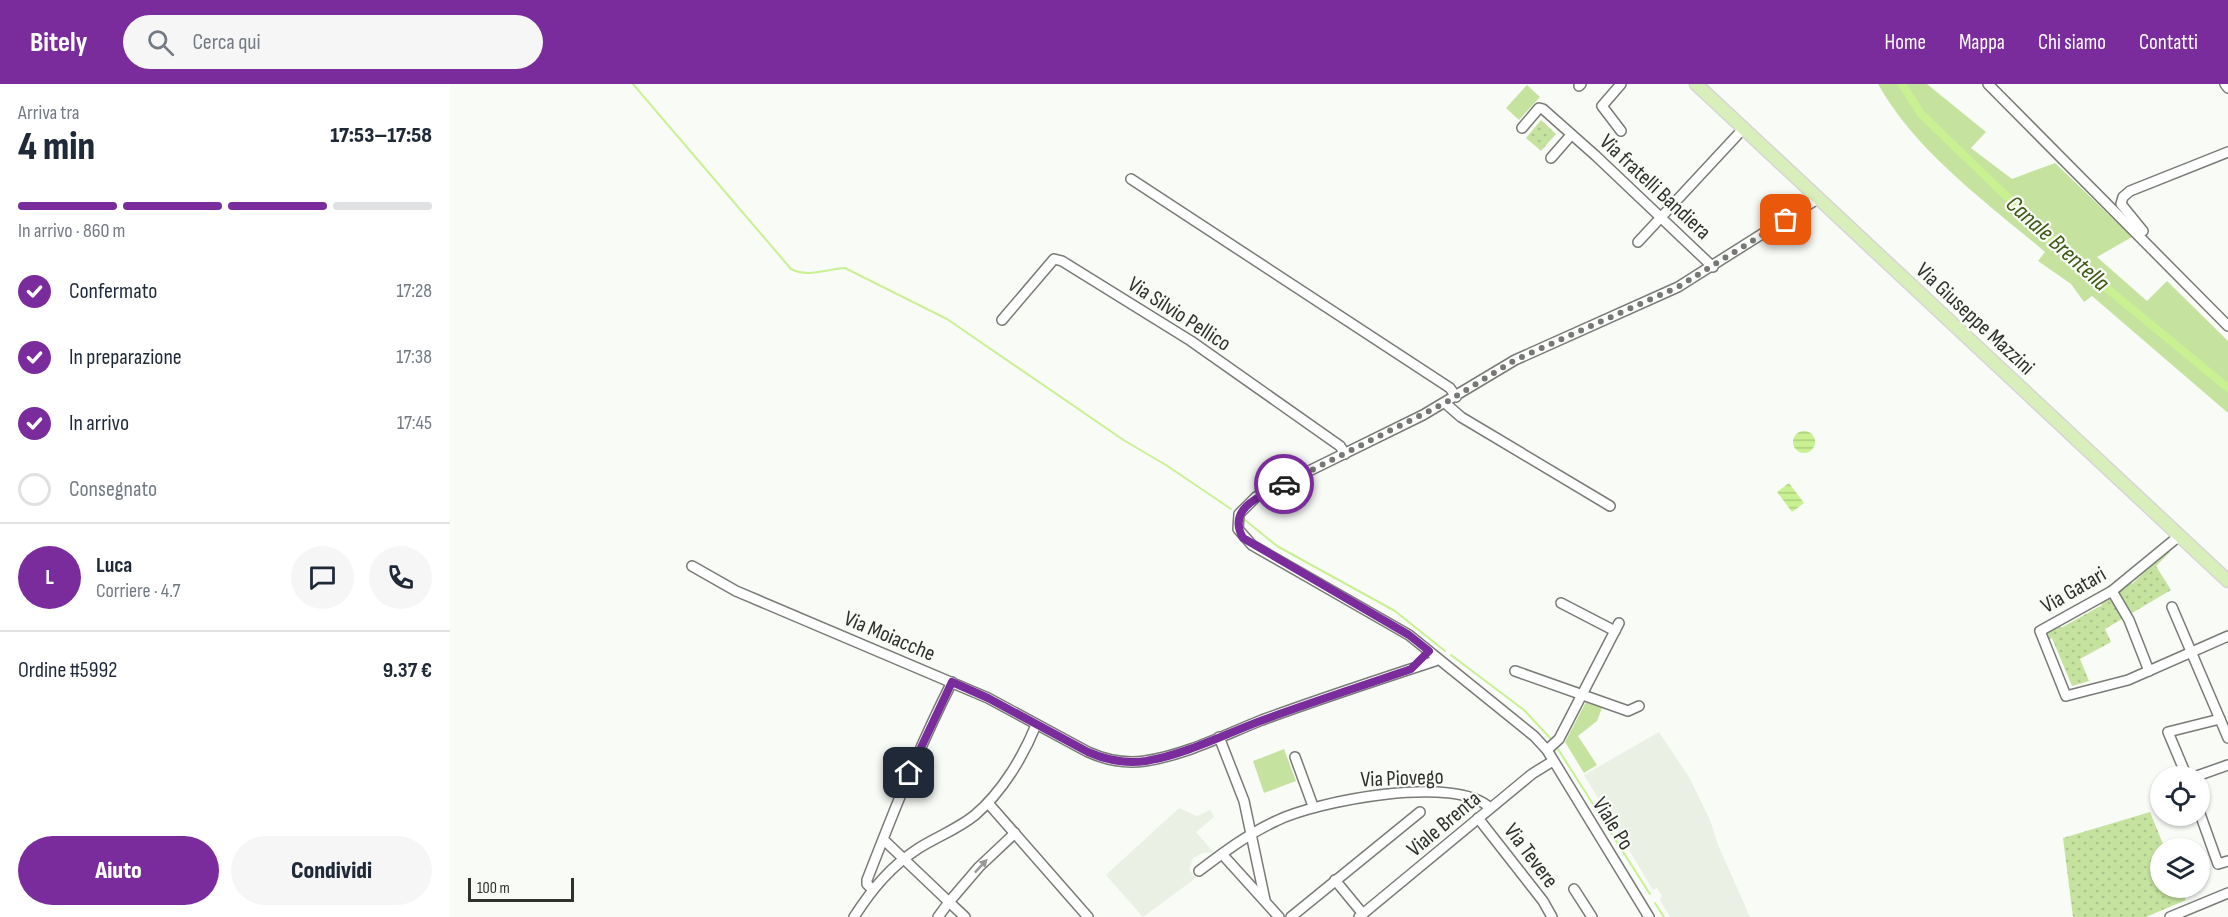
<!DOCTYPE html>
<html lang="it">
<head>
<meta charset="utf-8">
<style>
	:root { --surface:#fff; --page:#f6f6f7; --text:#1f2937; --muted:#747a83; --line:#e0e1e3; --accent:#7a2c9d }
	body { margin:0; font-family:"Sofia Sans Condensed",sans-serif; background:var(--page); color:var(--text); height:100vh; display:flex; flex-direction:column; font-size:22px; white-space:nowrap }
	* { box-sizing:border-box; margin:0 }
	p { font-size:20px; color:var(--muted) }
	.icon { flex:none; width:33px; height:33px; fill:none; stroke:currentColor; stroke-width:2; stroke-linecap:round; stroke-linejoin:round }
	.map { position:relative; flex:1; overflow:hidden }
	.panel { display:flex; flex-direction:column; background:var(--surface); width:450px }
	.panel>* { flex:none }
	.tools { position:absolute; left:1700px; top:682px; display:grid; gap:12px }
	.tools a { display:grid; place-items:center; width:60px; height:60px; border-radius:50%; background:var(--surface); box-shadow:0 2px 4px #0004; font-size:30px }
	.scale { position:absolute; left:18px; bottom:15px; width:106px; box-sizing:border-box; padding-left:6px; border:3px solid #30312f; border-top:0; font-size:16px; line-height:21px; white-space:nowrap; color:#30312f; -webkit-text-stroke:4px #f9fbf7; paint-order:stroke }
	.pin { position:absolute; display:grid; place-items:center; width:51px; height:51px; color:#fff; margin:-26px; border-radius:12px; box-shadow:0 3px 9px #0006 }
	.courier { position:absolute; display:grid; place-items:center; width:60px; height:60px; margin:-30px; border:4px solid #7a2c9d; border-radius:50%; background:#fff; color:#222; box-shadow:0 2px 8px #0007 }
	.headline em { font-style:normal; font-weight:800 }
	.headline div { display:flex; flex-direction:column-reverse }
	.headline { display:flex; align-items:center; justify-content:space-between; height:102px; padding:0 18px }
	h1 { font-size:39px; font-weight:800; line-height:45px }
	.bar { display:grid; grid-template-columns:repeat(4,1fr); gap:9px 6px; align-content:center; height:72px; padding:0 18px }
	.bar i { height:8px; border-radius:4px; background:var(--line) }
	.bar .active { background:var(--accent) }
	.bar p { grid-column:span 4 }
	.line { display:flex; align-items:center; gap:15px; padding:0 18px; border-top:2px solid var(--line) }
	.line div { flex:1 }
	.round { display:grid; place-items:center; flex:none; width:63px; height:63px; border-radius:32px; background:var(--page) }
	ol { padding:0 18px; list-style:none }
	li { display:flex; align-items:center; gap:18px; height:66px }
	li p { margin-inline-start:auto }
	li .icon { padding:6px; border-radius:50%; background:var(--accent); color:#fff; stroke-width:4 }
	li:last-child { color:var(--muted) }
	li i { width:33px; height:33px; border:3px solid var(--line); border-radius:50% }
	.button { display:flex; gap:12px; margin-top:auto; padding:12px 18px }
	.button a { flex:1; height:69px; border-radius:36px; background:var(--accent); color:#fff; font-size:24px; font-weight:800; line-height:69px; text-align:center }
	.button a+a { background:var(--page); color:var(--text) }
	header { display:flex; align-items:center; gap:36px; box-sizing:border-box; height:84px; padding:0 30px; background:var(--accent); color:#fff }
	header strong { font-size:28px }
	nav { display:flex; gap:33px; margin-inline-start:auto; font-size:21px }
	.search { width:420px; height:54px; background:var(--page); display:flex; align-items:center; gap:15px; box-sizing:border-box; padding:0 21px; border-radius:33px; color:var(--muted); font-size:22px }
	main { display:flex; flex:1; min-height:0 }
	.map>svg:first-child { display:block }
	.built { fill:#ebf0e5 }
	.green { fill:#c5e39f }
	.park { fill:url(#park-dots) }
	.water { fill:url(#water-rules) }
	.lines { fill:none; stroke-linecap:round; stroke-linejoin:round }
	.stream { stroke:#c9f192; stroke-width:2 }
	.canal { stroke:#c9f192; stroke-width:8 }
	.minor-casing { stroke:#797b77; stroke-width:12 }
	.major-casing { stroke:#d6d6d5; stroke-width:15 }
	.minor { stroke:#fff; stroke-width:9 }
	.major { stroke:#d9efbb; stroke-width:12 }
	.oneway { fill:#989897 }
	.done { stroke:#767875; stroke-width:6; stroke-dasharray:0 10.8 }
	.route { stroke:#7a2c9d; stroke-width:8 }
	.labels { text-anchor:middle; stroke-width:4.5; stroke-linejoin:round; paint-order:stroke }
	.street-label { font-size:22px; fill:#30312f; stroke:#f9fbf7 }
	.water-label { font-size:24px; font-style:italic; fill:#405816; stroke:#f9fbf7 }
</style>
</head>
<body>
<header>
<strong>Bitely</strong>
<div class="search"><svg class="icon" aria-label="search" viewBox="0 0 24 24"><circle cx="10" cy="10" r="6"/><path d="M15 15l6 6"/></svg>Cerca qui</div>
<nav><a>Home</a><a>Mappa</a><a>Chi siamo</a><a>Contatti</a></nav>
</header>
<main>
<section class="panel">
<div class="headline"><div><h1>4 min</h1><p>Arriva tra</p></div><em>17:53–17:58</em></div>
<div class="bar"><i class="active"></i><i class="active"></i><i class="active"></i><i></i><p>In arrivo · 860 m</p></div>
<ol>
<li><svg class="icon" aria-label="check" viewBox="0 0 24 24"><path d="M5 12l5 5 9-10"/></svg>Confermato<p>17:28</p></li>
<li><svg class="icon" aria-label="check" viewBox="0 0 24 24"><path d="M5 12l5 5 9-10"/></svg>In preparazione<p>17:38</p></li>
<li><svg class="icon" aria-label="check" viewBox="0 0 24 24"><path d="M5 12l5 5 9-10"/></svg>In arrivo<p>17:45</p></li>
<li><i></i>Consegnato</li>
</ol>
<div class="line" style="height:108px"><b class="round" style="background:var(--accent);color:#fff">L</b><div><b>Luca</b><p>Corriere · 4.7</p></div><a class="round"><svg class="icon" aria-label="chat" viewBox="0 0 24 24"><path d="M4 5h16v11H9l-5 4z"/></svg></a><a class="round"><svg class="icon" aria-label="phone" viewBox="0 0 24 24"><path d="M5 4h4l2 5-3 2q2 4 5 5l2-3 5 2v4C11 20 4 13 5 4z"/></svg></a></div>
<div class="line" style="height:78px"><div>Ordine #5992</div><b>9.37 €</b></div>
<div class="button"><a>Aiuto</a><a>Condividi</a></div>
</section>
<div class="map">
<svg width="1778" height="833" viewBox="0 0 1778 833">
	<defs>
		<pattern id="park-dots" width="8" height="8" patternUnits="userSpaceOnUse" patternTransform="scale(1.5)"><rect width="8" height="8" fill="#c5e39f"/><path d="M2 2h.1M6 6h.1" fill="none" stroke="#aac389" stroke-width="1.8" stroke-linecap="round"/></pattern>
		<pattern id="water-rules" width="6" height="5" patternUnits="userSpaceOnUse" patternTransform="scale(1.5)"><rect width="6" height="5" fill="#c9f192"/><path d="M0 2.5h6" fill="none" stroke="#adcf7e"/></pattern>
	</defs>
	<rect width="100%" height="100%" fill="#f9fbf7"/>
	<!-- built -->
	<g class="built">
		<path d="M1209 648 1239 693 1260 736 1268 761 1300 833H1220L1210 816 1212 812 1207 804 1203 806 1134 691Z"/>
		<path d="M729 724 747 732 760 726 764 733 746 748 763 768 753 769 743 774 739 786 746 794 693 833 656 791Z"/>
	</g>
	<!-- green -->
	<g class="green">
		<path d="M1428 0H1477L1536 48 1521 64 1562 95 1605 79 1682 153 1647 173 1697 217 1717 197 1778 257V329L1642 212 1634 218 1621 200 1588 177 1595 168C1535 117 1467 69 1428 0Z"/>
		<path d="M1077 1 1090 13 1069 36 1056 24Z"/>
		<path d="M1136 618 1152 624 1147 637 1128 652 1147 681 1134 689 1115 658Z"/>
		<path d="M834 665 846 697 814 709 803 677Z"/>
	</g>
	<!-- park -->
	<g class="park">
		<path d="M1091 36 1106 50 1091 67 1076 54Z"/>
		<path d="M1718 465 1720 468 1706 482 1721 506 1655 545 1661 558 1630 575 1639 597 1622 602 1602 554 1598 556 1594 548 1609 540 1611 544 1652 521 1650 517 1680 497 1682 500Z"/>
		<path d="M1700 728 1715 765H1710V804H1731L1736 816 1696 833H1623L1613 754Z"/>
	</g>
	<!-- water -->
	<g class="water">
		<circle cx="1354" cy="358" r="11"/>
		<path d="M1339 399 1354 419 1342 428 1327 408Z"/>
	</g>
	<g class="lines">
		<!-- stream -->
		<g class="stream">
			<path d="M183 0 341 185C358 194 376 185 395 184L497 235 675 357 716 381 781 425"/>
			<path d="M795 436 827 462 945 527 995 567"/>
			<path d="M1001 571 1074 626 1102 656"/>
			<path d="M1108 665 1155 739"/>
			<path d="M1161 749 1200 810"/>
			<path d="M1205 819 1214 833"/>
		</g>
		<!-- canal -->
		<path class="canal" d="M1452 0 1471 30 1625 178 1778 304"/>
		<defs>
			<g id="minor">
				<path d="M1538 0 1778 242"/>
				<path d="M1775 0 1778 4"/>
				<path d="M1129 2 1131 0"/>
				<path d="M1072 44 1089 24 1093 25 1146 72 1263 183"/>
				<path d="M1171 47 1152 22 1171 0"/>
				<path d="M1101 74 1121 51"/>
				<path d="M681 95 1000 304 1006 313"/>
				<path d="M1693 147 1671 120 1673 113 1680 107 1778 68"/>
				<path d="M1188 158 1293 45"/>
				<path d="M552 236 604 175 612 177 741 257 890 362 895 370"/>
				<path d="M995 319 1011 333 1160 422"/>
				<path d="M1729 452 1662 507 1590 547 1616 612 1678 596 1778 552"/>
				<path d="M242 482 286 507 538 614 638 668C656 676 675 680 695 677 736 671 774 651 812 636 869 615 927 596 985 577L987 574"/>
				<path d="M1662 507 1679 536 1699 587"/>
				<path d="M1111 519 1165 547"/>
				<path d="M1722 523 1778 654"/>
				<path d="M1065 587 1178 627 1189 622"/>
				<path d="M769 653 794 717 815 816"/>
				<path d="M1097 666 1109 655 1169 539"/>
				<path d="M845 673 863 722"/>
				<path d="M1737 693 1718 648 1770 635"/>
				<path d="M1744 693 1778 681"/>
				<path d="M538 719 638 833"/>
				<path d="M1749 727 1768 780 1778 777"/>
				<path d="M1028 734 1093 817 1102 833"/>
				<path d="M436 758 499 818 488 833"/>
				<path d="M772 770 829 833"/>
				<path d="M749 787C774 768 798 750 826 737 866 717 1006 690 1040 724"/>
				<path d="M885 796 913 830"/>
				<path d="M422 805 417 800V796C443 729 469 663 502 598"/>
				<path d="M1124 805 1142 833"/>
				<path d="M404 833C422 805 441 782 469 764 488 752 508 745 525 731 552 708 573 673 586 641"/>
				<path d="M515 833 499 818 529 783 565 749"/>
				<path d="M841 833 970 728"/>
				<path d="M909 833 1082 690 1103 677"/>
				<path d="M1199 833 1097 666 1084 652 959 551 802 461 788 445 789 430 806 413 973 331 1065 276 1228 203 1369 114"/>
				<path d="M1720 833 1778 809"/>
			</g>
			<path id="major" d="M1246 0 1778 497"/>
		</defs>
		<!-- minor casing -->
		<use href="#minor" class="minor-casing"/>
		<!-- major casing -->
		<use href="#major" class="major-casing"/>
		<!-- minor -->
		<use href="#minor" class="minor"/>
		<!-- major -->
		<use href="#major" class="major"/>
	</g>
	<!-- one-way arrows -->
	<defs><path id="oneway-solid" d="M-6-.8H1V-3.2L6.5 0L1 3.2V.8H-6Z" transform="scale(1.5)"/></defs>
	<use class="oneway" href="#oneway-solid" transform="translate(531 782) rotate(-47)"/>
	<g class="lines">
		<!-- done -->
		<path class="done" d="M834 400 995 319 1065 276 1228 203 1336 136"/>
		<!-- route -->
		<path class="route" d="M459 689 502 598 538 614 638 668C656 676 675 680 696 677 737 670 775 650 813 636 862 618 912 602 961 585L979 567 959 551 793 454C776 424 812 411 834 400"/>
	</g>
	<g class="labels">
		<!-- street labels -->
		<g class="street-label">
			<text transform="translate(1206 102) rotate(43)" y="8">Via fratelli Bandiera</text>
			<text transform="translate(730 229) rotate(33)" y="8">Via Silvio Pellico</text>
			<text transform="translate(1526 234) rotate(43)" y="8">Via Giuseppe Mazzini</text>
			<text transform="translate(1623 505) rotate(-30)" y="8">Via Gatari</text>
			<text transform="translate(440 551) rotate(23)" y="8">Via Moiacche</text>
			<text transform="translate(952 693) rotate(-2)" y="8">Via Piovego</text>
			<text transform="translate(993 739) rotate(-40)" y="8">Viale Brenta</text>
			<text transform="translate(1164 739) rotate(58)" y="8">Viale Po</text>
			<text transform="translate(1082 771) rotate(53)" y="8">Via Tevere</text>
		</g>
		<!-- water labels -->
		<g class="water-label">
			<text transform="translate(1608 159) rotate(42)" y="8">Canale Brentella</text>
		</g>
	</g>
</svg>
<div class="tools">
<a><svg class="icon" aria-label="locate" viewBox="0 0 24 24"><circle cx="12" cy="12" r="6"/><path d="M12 2v4M12 18v4M2 12h4M18 12h4"/></svg></a>
<a><svg class="icon" aria-label="layers" viewBox="0 0 24 24"><path d="M12 4l9 5-9 5-9-5zM3 14l9 5 9-5"/></svg></a>
</div>
<div class="scale">100 m</div>
<div class="pin" style="left:1336px;top:136px;background:#ea580c"><svg class="icon" aria-label="bag" viewBox="0 0 24 24"><path d="M5 8h14l-1 12H6zM9 8a3 3 0 0 1 6 0"/></svg></div>
<div class="pin" style="left:459px;top:689px;background:#1f2937"><svg class="icon" aria-label="home" viewBox="0 0 24 24"><path d="M3 11l9-7 9 7M6 9v11h12V9"/></svg></div>
<div class="courier" style="left:834px;top:400px"><svg class="icon" aria-label="car" viewBox="0 0 24 24"><path d="M5 17H2v-5l4-1 3-4h7l3 4 3 1v5h-3M9 17h6M6 11h13"/><circle cx="7" cy="17" r="2"/><circle cx="17" cy="17" r="2"/></svg></div>
</div>
</main>
</body>
</html>
